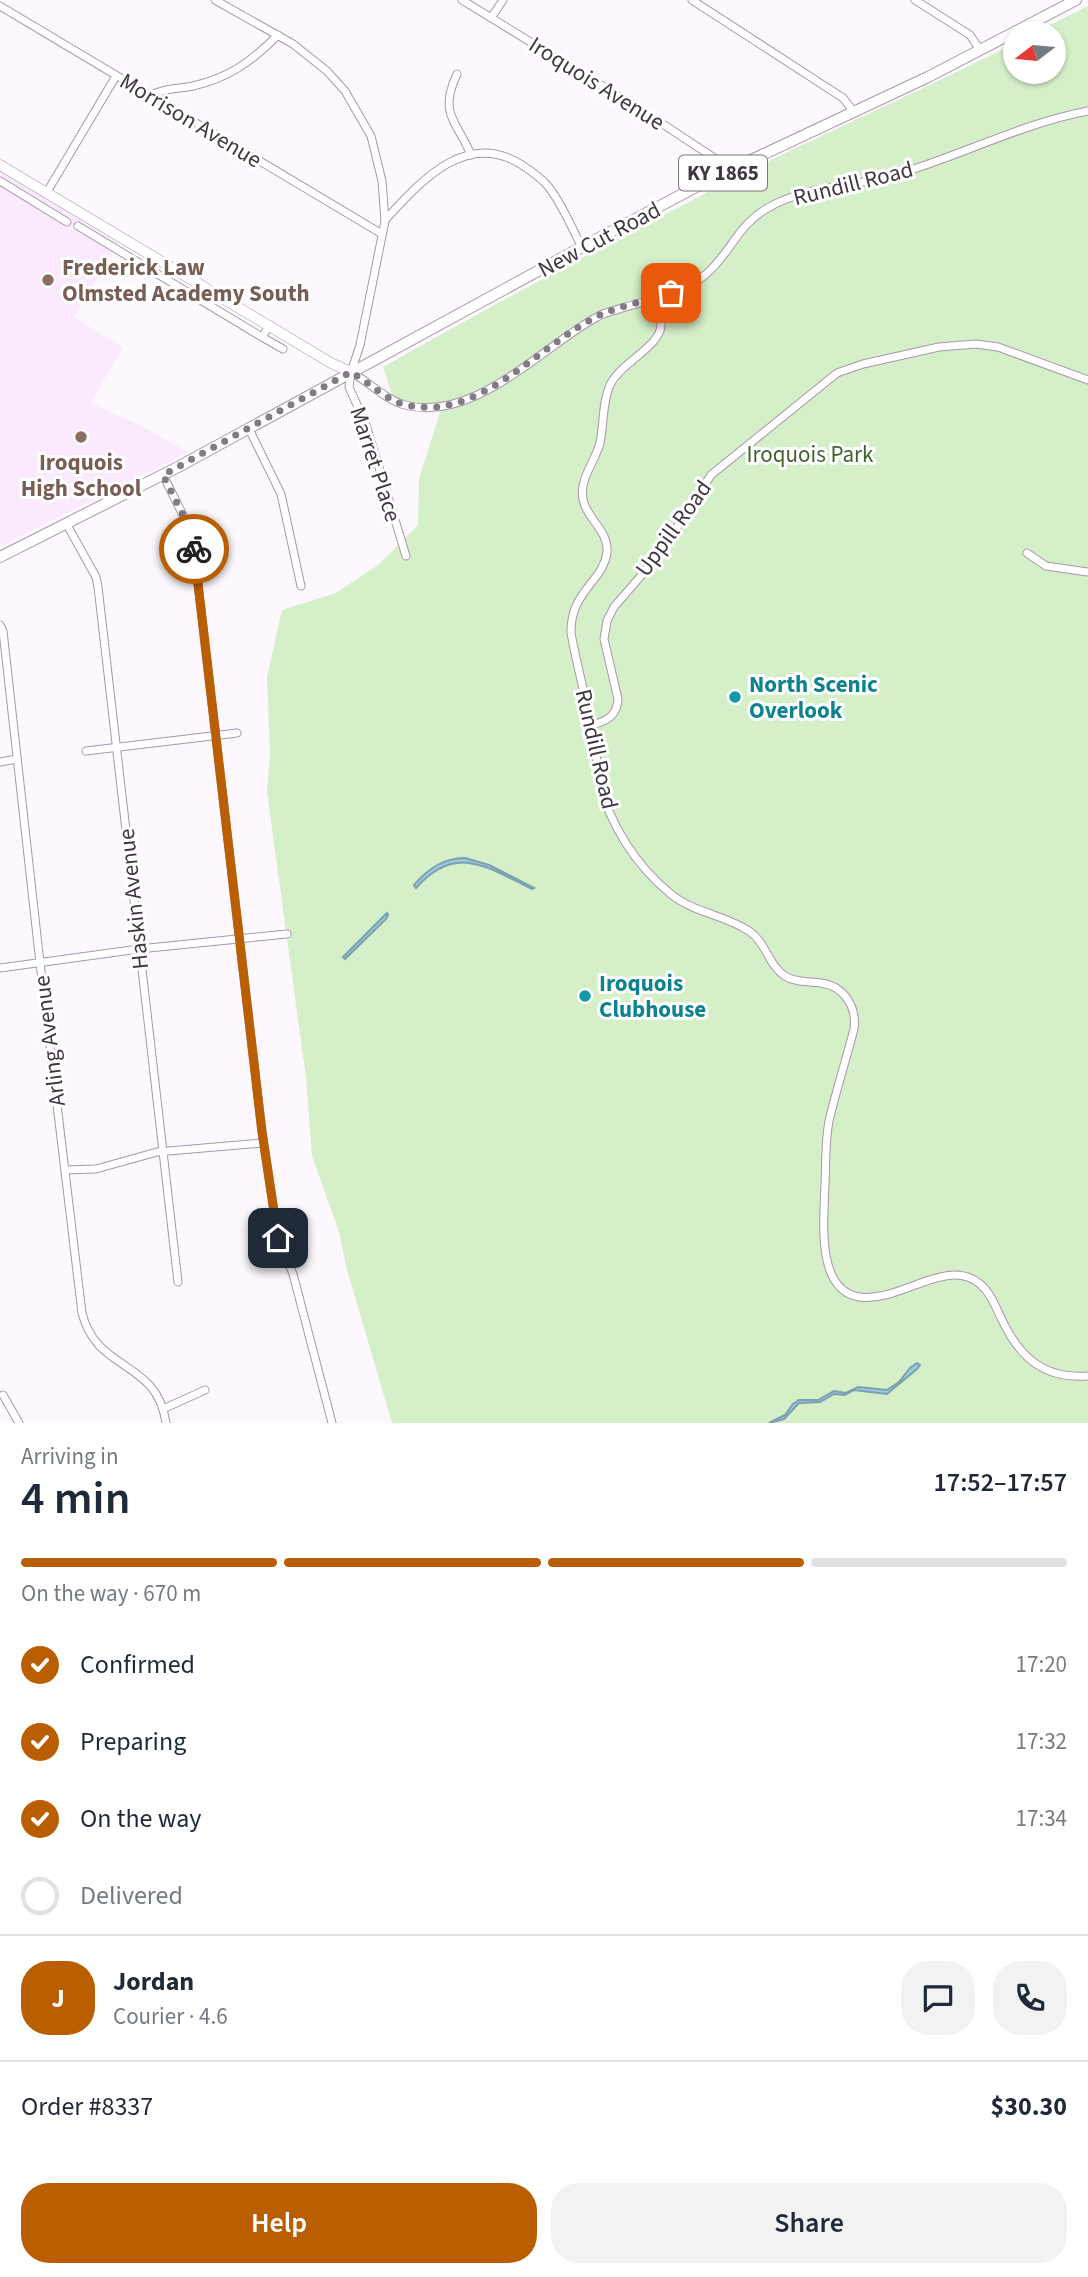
<!DOCTYPE html>
<html lang="en">
<head>
<meta charset="utf-8">
<style>
	:root { --surface:#fff; --page:#f2f2f3; --text:#1f2937; --muted:#747a83; --line:#e0e1e3; --accent:#ba5f01 }
	body { margin:0; font-family:"Source Sans 3",sans-serif; background:var(--page); color:var(--text); height:100vh; display:flex; flex-direction:column; font-size:26px; white-space:nowrap }
	* { box-sizing:border-box; margin:0 }
	p { font-size:23px; color:var(--muted) }
	.icon { flex:none; width:38px; height:38px; fill:none; stroke:currentColor; stroke-width:2; stroke-linecap:round; stroke-linejoin:round }
	.map { position:relative; height:1423px; overflow:hidden }
	.details { display:flex; flex-direction:column; background:var(--surface); flex:1 }
	.details>* { flex:none }
	.needle { width:46px; rotate:254deg }
	.buttons { position:absolute; left:1003px; top:21px; display:grid; gap:14px }
	.buttons a { display:grid; place-items:center; width:63px; height:63px; border-radius:50%; background:var(--surface); box-shadow:0 2px 5px #0004; font-size:35px }
	.pin { position:absolute; display:grid; place-items:center; width:60px; height:60px; color:#fff; margin:-30px; border-radius:14px; box-shadow:0 4px 10px #0006 }
	.courier { position:absolute; display:grid; place-items:center; width:70px; height:70px; margin:-35px; border:5px solid #ba5f01; border-radius:50%; background:#fff; color:#222; box-shadow:0 2px 9px #0007 }
	.head em { font-style:normal; font-weight:600 }
	.head div { display:flex; flex-direction:column-reverse }
	.head { display:flex; align-items:center; justify-content:space-between; height:119px; padding:0 21px }
	h1 { font-size:46px; font-weight:600; line-height:52px }
	.bar { display:grid; grid-template-columns:repeat(4,1fr); gap:10px 7px; align-content:center; height:84px; padding:0 21px }
	.bar i { height:9px; border-radius:5px; background:var(--line) }
	.bar .active { background:var(--accent) }
	.bar p { grid-column:span 4 }
	.line { display:flex; align-items:center; gap:18px; padding:0 21px; border-top:2px solid var(--line) }
	.line div { flex:1 }
	.round { display:grid; place-items:center; flex:none; width:74px; height:74px; border-radius:28px; background:var(--page) }
	ol { padding:0 21px; list-style:none }
	li { display:flex; align-items:center; gap:21px; height:77px }
	li p { margin-inline-start:auto }
	li .icon { padding:7px; border-radius:50%; background:var(--accent); color:#fff; stroke-width:4 }
	li:last-child { color:var(--muted) }
	li i { width:38px; height:38px; border:4px solid var(--line); border-radius:50% }
	.action { display:flex; gap:14px; margin-top:auto; padding:14px 21px }
	.action a { flex:1; height:80px; border-radius:28px; background:var(--accent); color:#fff; font-size:28px; font-weight:600; line-height:80px; text-align:center }
	.action a+a { background:var(--page); color:var(--text) }
	.map>svg:first-child { display:block }
	.built { fill:#fbe9fe }
	.green { fill:#d5efc8 }
	.water { fill:#98cce0; stroke:#7e9fb0; stroke-width:2 }
	.lines { fill:none; stroke-linecap:round; stroke-linejoin:round }
	.minor-casing { stroke:#ab95ae; stroke-width:9 }
	.secondary-casing { stroke:#ab95ae; stroke-width:11 }
	.primary-casing { stroke:#ab95ae; stroke-width:12 }
	.minor { stroke:#fff; stroke-width:7 }
	.secondary { stroke:#fff; stroke-width:10 }
	.primary { stroke:#fff; stroke-width:10 }
	.done { stroke:#827b83; stroke-width:7; stroke-dasharray:0 12.6 }
	.route { stroke:#ba5f01; stroke-width:9 }
	.education-dot { fill:#8d6e63; stroke:#fff; stroke-width:2.5 }
	.culture-dot { fill:#0f9aa8; stroke:#fff; stroke-width:2.5 }
	.labels { text-anchor:middle; stroke-width:6; stroke-linejoin:round; paint-order:stroke }
	.shield { fill:#fff; stroke:#79737a; stroke-width:2 }
	.shield-label { font-size:21px; font-weight:bold; fill:#403741 }
	.street-label { font-size:23px; fill:#403741; stroke:#fff }
	.education-label { font-size:23px; font-weight:bold; fill:#785e54; stroke:#fff; text-anchor:start }
	.park-label { font-size:23px; fill:#40632d; stroke:#fff }
	.culture-label { font-size:23px; font-weight:bold; fill:#0d838f; stroke:#fff; text-anchor:start }
</style>
</head>
<body>
<div class="map">
<svg width="1088" height="1423" viewBox="0 0 1088 1423">
	<rect width="100%" height="100%" fill="#fcf8fd"/>
	<!-- built -->
	<path class="built" d="M0 172 118 243 74 317 123 348 90 403 135 423 188 452 0 546Z"/>
	<!-- green -->
	<path class="green" d="M1088 6V1423H392L347 1270 339 1232 312 1156 306 1078 267 792 270 753 267 677 282 610 336 593 378 565 418 525 419 479 442 406 427 407 393 397 383 367C501 300 622 236 743 174 833 129 925 89 1015 43V72H1054V33H1034Z"/>
	<!-- water -->
	<g class="water">
		<path d="M465 858 489 865 534 888 532 889C487 867 456 843 416 888L414 885C428 869 443 858 465 858Z"/>
		<path d="M387 913 388 915 386 919 345 959 343 957Z"/>
		<path d="M917 1363 920 1365 917 1369 887 1394 854 1390 845 1395 834 1394 820 1402 799 1403 784 1419 769 1423 785 1415 793 1404 799 1400H818L834 1391 846 1393 858 1387 887 1390 899 1382 910 1368Z"/>
	</g>
	<g class="lines">
		<defs>
			<g id="minor">
				<path d="M215 0 293 44 327 71 345 91 371 136 382 181 385 221 360 345 351 372 349 387 366 425 406 556"/>
				<path d="M462 0 643 111 731 169"/>
				<path d="M692 0 843 98 854 112"/>
				<path d="M915 0 970 35 980 50"/>
				<path d="M0 6 382 234"/>
				<path d="M491 18 503 0"/>
				<path d="M457 74C438 114 457 121 471 155"/>
				<path d="M150 96C163 88 179 89 193 86 229 78 252 61 278 35"/>
				<path d="M0 181 67 222"/>
				<path d="M47 192 116 76"/>
				<path d="M385 220C420 182 466 129 522 165 531 171 540 177 547 185 562 203 571 227 582 247"/>
				<path d="M78 226 262 337 270 325"/>
				<path d="M655 299C657 307 661 316 661 325 661 346 620 363 610 385 602 403 604 424 600 443 595 462 579 479 583 499 586 518 609 531 607 552 604 581 570 591 571 633 577 666 586 699 593 732 597 748 596 764 599 780 609 824 636 866 672 895 695 913 725 915 749 931 766 942 768 965 785 976 796 983 809 981 821 983 844 986 857 1007 854 1029 846 1060 836 1091 829 1121 825 1142 826 1164 825 1185 824 1216 815 1290 859 1297 900 1303 947 1256 980 1284 991 1293 996 1308 1002 1320 1020 1358 1044 1379 1088 1376"/>
				<path d="M262 337 283 349"/>
				<path d="M351 372C369 382 386 400 405 405 474 423 542 347 597 317 605 312 614 311 622 308 649 300 683 294 705 275 733 252 736 223 775 204 813 185 857 187 898 174 963 155 1020 124 1088 111"/>
				<path d="M249 429 281 494 301 586"/>
				<path d="M163 475 192 533 262 1132 278 1238 293 1274 332 1423"/>
				<path d="M66 523 96 577 98 587 178 1282"/>
				<path d="M1027 553 1046 566 1088 572"/>
				<path d="M0 625 3 631 40 963 82 1313C97 1373 157 1359 166 1423"/>
				<path d="M592 725C607 721 617 716 618 699L604 639 607 621 614 607 659 555 711 475 837 373 863 364 939 347 976 344 998 347 1088 380"/>
				<path d="M86 751 237 733"/>
				<path d="M0 762 17 759"/>
				<path d="M0 968 139 949 287 934"/>
				<path d="M65 1170 96 1169 157 1152 263 1143"/>
				<path d="M3 1395 19 1423"/>
				<path d="M163 1409 205 1390"/>
			</g>
			<path id="secondary" d="M0 165 331 363 351 372"/>
			<path id="primary" d="M0 557 178 467 582 247 715 177 928 77 1076 0"/>
		</defs>
		<!-- minor casing -->
		<use href="#minor" class="minor-casing"/>
		<!-- secondary casing -->
		<use href="#secondary" class="secondary-casing"/>
		<!-- primary casing -->
		<use href="#primary" class="primary-casing"/>
		<!-- minor -->
		<use href="#minor" class="minor"/>
		<!-- secondary -->
		<use href="#secondary" class="secondary"/>
		<!-- primary -->
		<use href="#primary" class="primary"/>
	</g>
	<g class="lines">
		<!-- done -->
		<path class="done" d="M194 549 191 531 163 475 338 379 351 372C369 382 387 401 406 405 480 422 539 344 600 315 622 305 648 301 671 293"/>
		<!-- route -->
		<path class="route" d="M194 549 262 1132 278 1238"/>
	</g>
	<!-- markers -->
	<g class="education-dot">
		<circle cx="48" cy="280" r="7"/>
		<circle cx="81" cy="437" r="7"/>
	</g>
	<g class="culture-dot">
		<circle cx="735" cy="697" r="7"/>
		<circle cx="585" cy="996" r="7"/>
	</g>
	<g class="labels">
		<!-- shield labels -->
		<rect class="shield" x="679" y="155.5" width="88" height="35" rx="5"/>
		<g class="shield-label">
			<text x="723" y="180">KY 1865</text>
		</g>
		<!-- street labels -->
		<g class="street-label">
			<text transform="translate(597 83) rotate(32)" y="8">Iroquois Avenue</text>
			<text transform="translate(191 120) rotate(31)" y="8">Morrison Avenue</text>
			<text transform="translate(853 183) rotate(-14)" y="8">Rundill Road</text>
			<text transform="translate(599 239) rotate(-28)" y="8">New Cut Road</text>
			<text transform="translate(376 464) rotate(72)" y="8">Marret Place</text>
			<text transform="translate(673 528) rotate(-54)" y="8">Uppill Road</text>
			<text transform="translate(597 749) rotate(77)" y="8">Rundill Road</text>
			<text transform="translate(133 899) rotate(-96)" y="8">Haskin Avenue</text>
			<text transform="translate(49 1041) rotate(-97)" y="8">Arling Avenue</text>
		</g>
		<!-- education labels -->
		<g class="education-label">
			<text x="62" y="275">Frederick Law<tspan x="62" dy="26">Olmsted Academy South</tspan></text>
			<text x="81" y="470" text-anchor="middle">Iroquois<tspan x="81" dy="26">High School</tspan></text>
		</g>
		<!-- park labels -->
		<g class="park-label">
			<text x="810" y="462">Iroquois Park</text>
		</g>
		<!-- culture labels -->
		<g class="culture-label">
			<text x="749" y="692">North Scenic<tspan x="749" dy="26">Overlook</tspan></text>
			<text x="599" y="991">Iroquois<tspan x="599" dy="26">Clubhouse</tspan></text>
		</g>
	</g>
</svg>
<div class="buttons">
<a><svg class="needle" viewBox="-14 -14 28 28"><path d="M0-13l5 13h-10z" fill="#e53935"/><path d="M0 13l5-13h-10z" fill="#747a83"/></svg></a>
</div>
<div class="pin" style="left:671px;top:293px;background:#ea580c"><svg class="icon" aria-label="bag" viewBox="0 0 24 24"><path d="M5 8h14l-1 12H6zM9 8a3 3 0 0 1 6 0"/></svg></div>
<div class="pin" style="left:278px;top:1238px;background:#1f2937"><svg class="icon" aria-label="home" viewBox="0 0 24 24"><path d="M3 11l9-7 9 7M6 9v11h12V9"/></svg></div>
<div class="courier" style="left:194px;top:549px"><svg class="icon" aria-label="bike" viewBox="0 0 24 24"><circle cx="6" cy="16" r="4"/><circle cx="18" cy="16" r="4"/><path d="M6 16l4-8h5l3 8M10 8l3 8H6M13 5h3"/></svg></div>
</div>
<section class="details">
<div class="head"><div><h1>4 min</h1><p>Arriving in</p></div><em>17:52–17:57</em></div>
<div class="bar"><i class="active"></i><i class="active"></i><i class="active"></i><i></i><p>On the way · 670 m</p></div>
<ol>
<li><svg class="icon" aria-label="check" viewBox="0 0 24 24"><path d="M5 12l5 5 9-10"/></svg>Confirmed<p>17:20</p></li>
<li><svg class="icon" aria-label="check" viewBox="0 0 24 24"><path d="M5 12l5 5 9-10"/></svg>Preparing<p>17:32</p></li>
<li><svg class="icon" aria-label="check" viewBox="0 0 24 24"><path d="M5 12l5 5 9-10"/></svg>On the way<p>17:34</p></li>
<li><i></i>Delivered</li>
</ol>
<div class="line" style="height:126px"><b class="round" style="background:var(--accent);color:#fff">J</b><div><b>Jordan</b><p>Courier · 4.6</p></div><a class="round"><svg class="icon" aria-label="chat" viewBox="0 0 24 24"><path d="M4 5h16v11H9l-5 4z"/></svg></a><a class="round"><svg class="icon" aria-label="phone" viewBox="0 0 24 24"><path d="M5 4h4l2 5-3 2q2 4 5 5l2-3 5 2v4C11 20 4 13 5 4z"/></svg></a></div>
<div class="line" style="height:91px"><div>Order #8337</div><b>$30.30</b></div>
<div class="action"><a>Help</a><a>Share</a></div>
</section>
</body>
</html>
